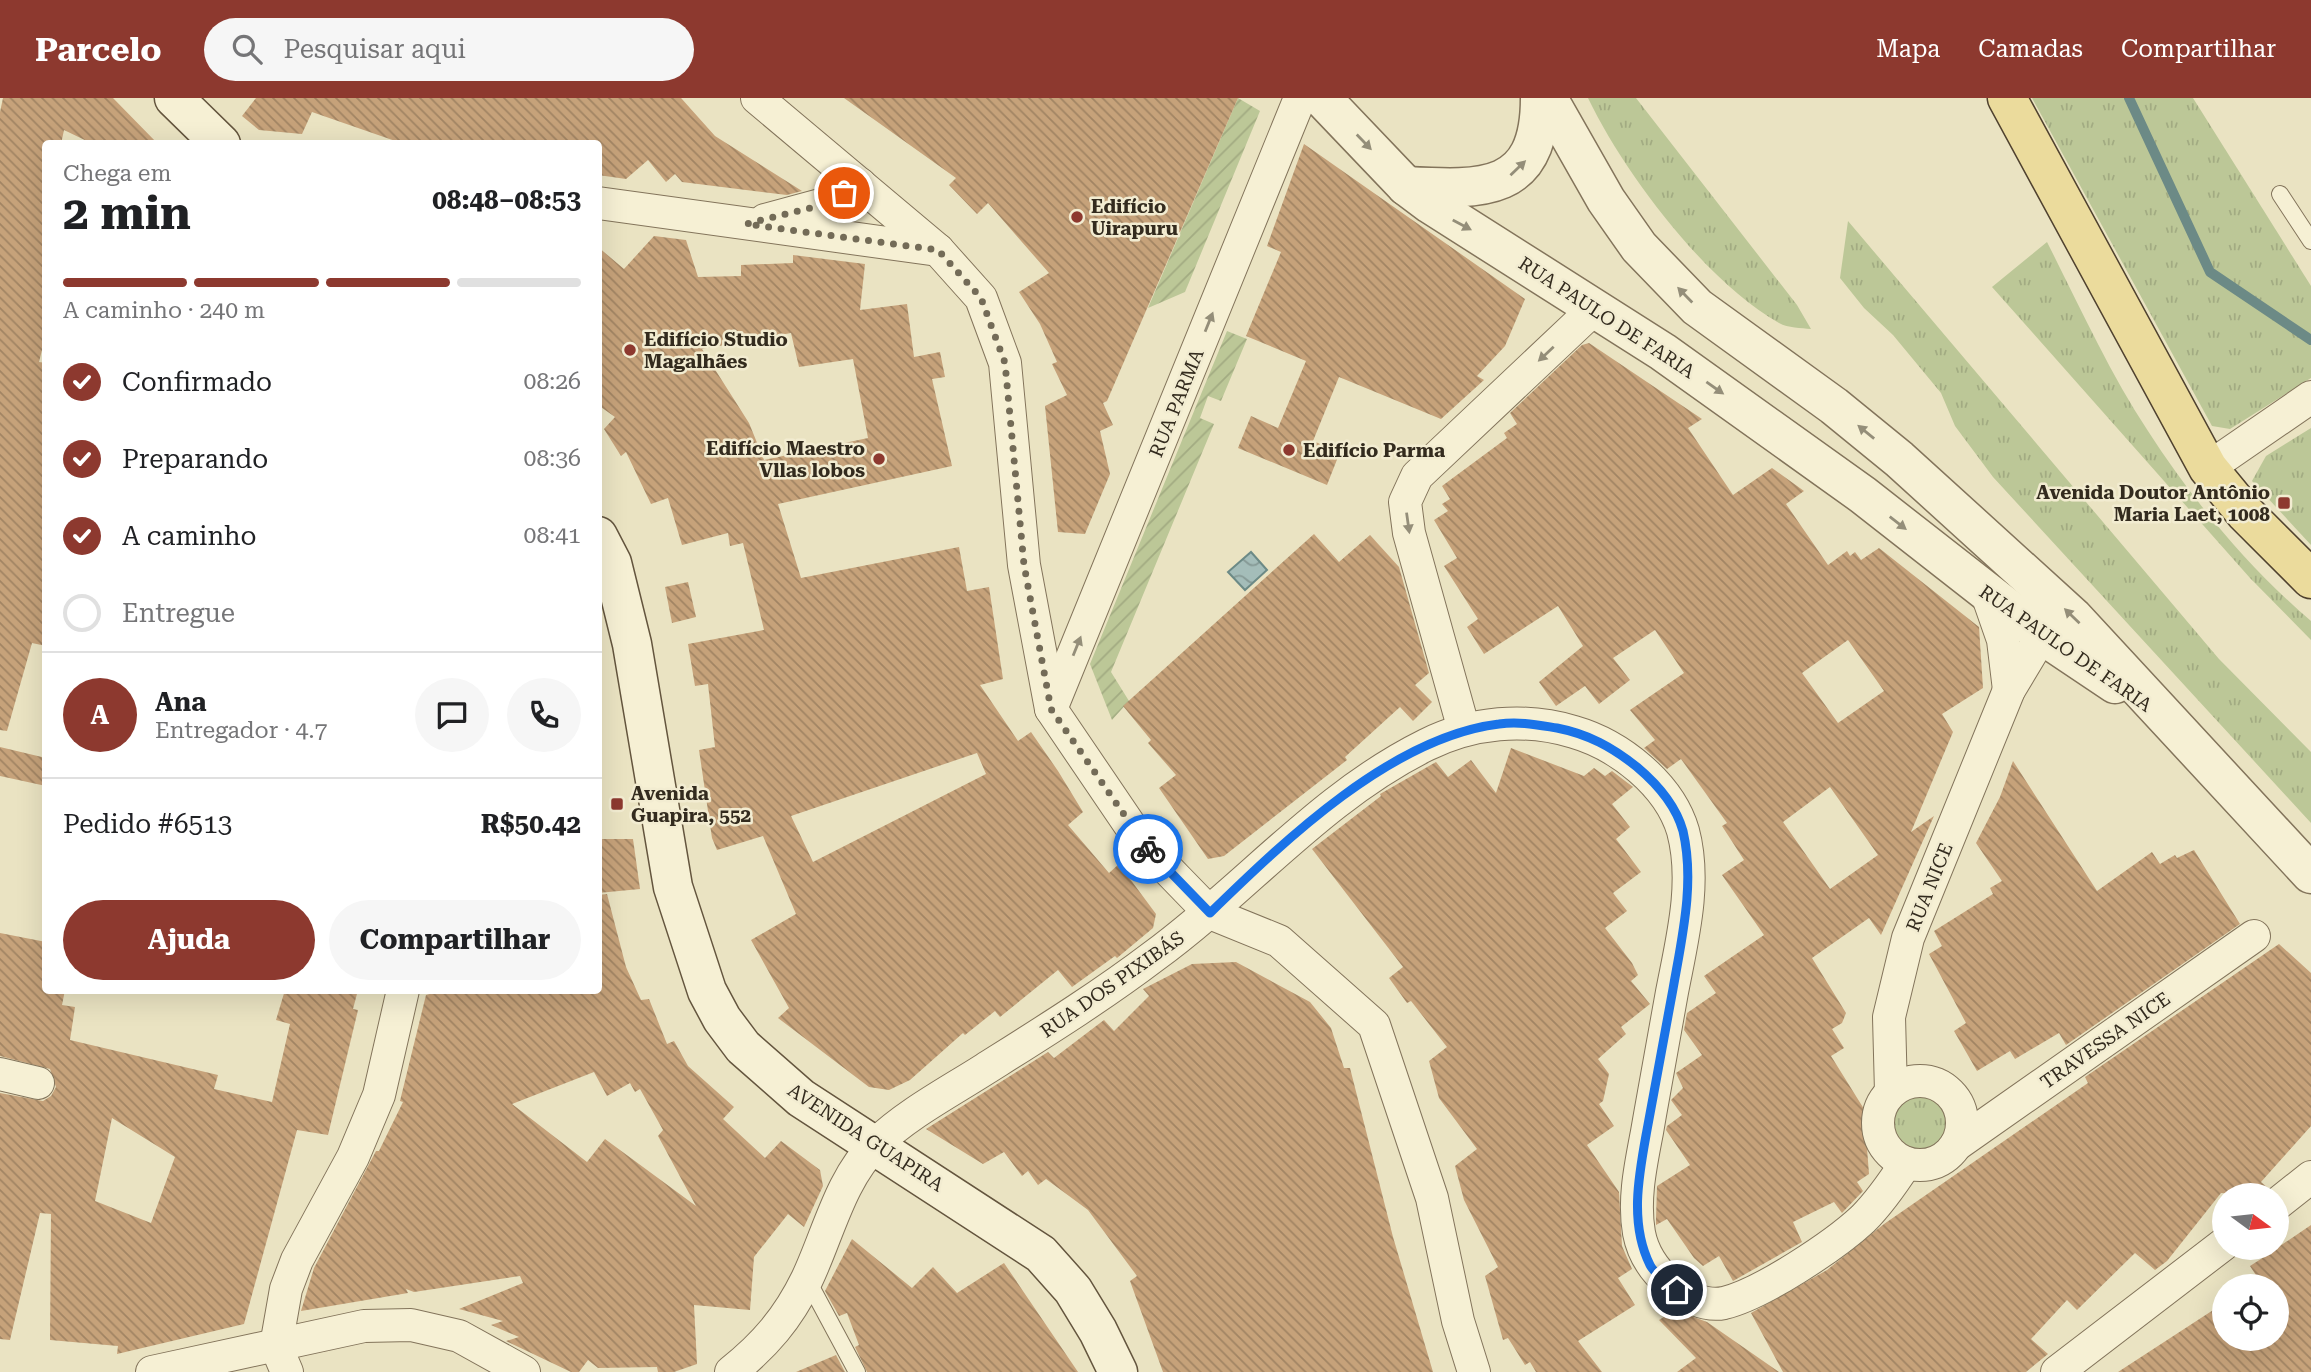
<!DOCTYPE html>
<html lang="pt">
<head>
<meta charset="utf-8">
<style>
	:root { --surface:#fff; --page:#f6f6f6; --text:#202124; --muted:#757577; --line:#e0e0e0; --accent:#8d392f }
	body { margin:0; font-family:"Roboto Serif",serif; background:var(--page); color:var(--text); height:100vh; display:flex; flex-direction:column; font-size:26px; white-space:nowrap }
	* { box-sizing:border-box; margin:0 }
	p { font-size:23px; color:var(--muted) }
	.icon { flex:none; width:38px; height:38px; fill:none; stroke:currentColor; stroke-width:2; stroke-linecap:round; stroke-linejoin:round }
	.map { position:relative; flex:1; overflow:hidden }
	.panel { position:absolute; left:42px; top:42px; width:560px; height:854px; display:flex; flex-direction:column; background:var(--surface); border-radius:7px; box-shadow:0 7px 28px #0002 }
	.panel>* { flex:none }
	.needle { width:46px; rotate:105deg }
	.buttons { position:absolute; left:2212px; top:1085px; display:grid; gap:14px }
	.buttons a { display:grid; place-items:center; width:77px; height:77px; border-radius:50%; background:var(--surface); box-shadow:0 7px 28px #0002; font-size:35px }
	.pin { position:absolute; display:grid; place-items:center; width:60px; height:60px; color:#fff; margin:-30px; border:4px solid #fff; border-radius:50%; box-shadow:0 2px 7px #0007 }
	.courier { position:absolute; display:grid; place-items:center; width:70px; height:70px; margin:-35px; border:5px solid #1a73e8; border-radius:50%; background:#fff; color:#222; box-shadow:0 2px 9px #0007 }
	.overview em { font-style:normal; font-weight:700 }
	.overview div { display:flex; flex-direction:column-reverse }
	.overview { display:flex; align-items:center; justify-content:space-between; height:119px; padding:0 21px }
	h1 { font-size:46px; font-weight:700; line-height:52px }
	.bar { display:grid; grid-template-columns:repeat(4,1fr); gap:10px 7px; align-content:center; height:84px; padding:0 21px }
	.bar i { height:9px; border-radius:5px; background:var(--line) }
	.bar .on { background:var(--accent) }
	.bar p { grid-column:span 4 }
	.line { display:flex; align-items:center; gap:18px; padding:0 21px; border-top:2px solid var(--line) }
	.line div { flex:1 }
	.round { display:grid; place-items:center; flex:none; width:74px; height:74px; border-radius:37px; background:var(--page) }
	ol { padding:0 21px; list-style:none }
	li { display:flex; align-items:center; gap:21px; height:77px }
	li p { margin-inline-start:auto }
	li .icon { padding:7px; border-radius:50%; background:var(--accent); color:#fff; stroke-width:4 }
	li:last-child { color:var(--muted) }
	li i { width:38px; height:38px; border:4px solid var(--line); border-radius:50% }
	.cta { display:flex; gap:14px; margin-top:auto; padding:14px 21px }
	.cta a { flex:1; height:80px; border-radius:42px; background:var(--accent); color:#fff; font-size:28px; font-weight:700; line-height:80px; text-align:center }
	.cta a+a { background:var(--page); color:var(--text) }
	header { display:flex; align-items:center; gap:42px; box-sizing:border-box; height:98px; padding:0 35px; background:var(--accent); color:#fff }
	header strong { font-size:33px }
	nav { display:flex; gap:38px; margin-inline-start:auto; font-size:24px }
	.search { width:490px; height:63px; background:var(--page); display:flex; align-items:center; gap:18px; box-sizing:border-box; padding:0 24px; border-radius:38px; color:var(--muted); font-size:26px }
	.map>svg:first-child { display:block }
	.park { fill:url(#park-tufts) }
	.garden { fill:url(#garden-furrows) }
	.water { fill:url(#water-waves); stroke:#6c8a86; stroke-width:2 }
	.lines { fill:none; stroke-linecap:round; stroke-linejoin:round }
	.stream { stroke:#6c8a86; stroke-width:10 }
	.building { fill:url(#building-back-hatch); fill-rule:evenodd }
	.service-casing { stroke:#83745b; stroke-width:18 }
	.minor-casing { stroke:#83745b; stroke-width:34 }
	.tertiary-casing { stroke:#83745b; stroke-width:41 }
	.secondary-casing { stroke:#64553e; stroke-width:41 }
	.primary-casing { stroke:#50422f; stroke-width:41 }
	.service { stroke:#f6f0d4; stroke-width:16 }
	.minor { stroke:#f6f0d4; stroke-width:32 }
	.tertiary { stroke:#f6f0d4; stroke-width:38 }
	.secondary { stroke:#f6f0d4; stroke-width:38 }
	.primary { stroke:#ebdb9c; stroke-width:38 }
	.oneway { fill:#948e79 }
	.done { stroke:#736b57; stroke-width:7; stroke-dasharray:0 12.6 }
	.route { stroke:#1a73e8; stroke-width:9 }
	.poi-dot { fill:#8d392f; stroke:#f2ecd1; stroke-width:2.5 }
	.labels { text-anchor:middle; stroke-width:5; stroke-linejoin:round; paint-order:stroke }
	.poi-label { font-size:19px; font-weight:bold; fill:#332b1e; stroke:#f2ecd1; text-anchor:start }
	.street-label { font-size:19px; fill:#332b1e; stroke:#f2ecd1 }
</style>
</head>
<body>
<header>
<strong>Parcelo</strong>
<div class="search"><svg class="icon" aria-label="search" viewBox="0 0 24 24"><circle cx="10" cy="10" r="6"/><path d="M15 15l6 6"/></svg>Pesquisar aqui</div>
<nav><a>Mapa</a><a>Camadas</a><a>Compartilhar</a></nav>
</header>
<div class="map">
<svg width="2311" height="1274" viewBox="0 0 2311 1274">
	<defs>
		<pattern id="park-tufts" width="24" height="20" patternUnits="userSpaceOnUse" patternTransform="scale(1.75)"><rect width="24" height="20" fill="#bcc797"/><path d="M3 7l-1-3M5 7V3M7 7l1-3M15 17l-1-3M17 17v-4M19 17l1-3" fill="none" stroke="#a2ab82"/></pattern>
		<pattern id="garden-furrows" width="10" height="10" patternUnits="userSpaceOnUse" patternTransform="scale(1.75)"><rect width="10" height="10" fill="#bcc797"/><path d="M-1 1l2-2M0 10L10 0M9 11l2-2" fill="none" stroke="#a2ab82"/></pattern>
		<pattern id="water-waves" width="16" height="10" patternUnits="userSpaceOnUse" patternTransform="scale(1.75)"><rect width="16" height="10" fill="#a4bdb9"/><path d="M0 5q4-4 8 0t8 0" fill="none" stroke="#869a96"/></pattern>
		<pattern id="building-back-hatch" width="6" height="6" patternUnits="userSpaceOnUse" patternTransform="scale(1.75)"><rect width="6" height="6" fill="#c6a27a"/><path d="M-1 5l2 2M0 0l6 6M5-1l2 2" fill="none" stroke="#a18463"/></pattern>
	</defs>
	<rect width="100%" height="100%" fill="#eae3c2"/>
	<!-- park -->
	<g class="park">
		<path d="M1588 0H1636L1797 207 1811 231C1801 230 1788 230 1779 225 1706 184 1624 75 1588 0Z"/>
		<path d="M2032 0H2193L2311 188V280L2230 331 2212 328Z"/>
		<path d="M1848 123 2219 561 2311 654V725L1993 379 1955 328 1941 295 1893 237 1864 210 1840 180Z"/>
		<path d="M2047 144C2079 207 2109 274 2148 333 2193 403 2248 469 2311 523V542L2250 480 1992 189Z"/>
		<path d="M2311 330V447L2252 383 2266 358Z"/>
		<circle cx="1921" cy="1025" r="31"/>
	</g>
	<!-- garden -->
	<g class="garden">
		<path d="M1238 0 1260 13 1185 194 1148 210Z"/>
		<path d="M1227 233 1247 241 1221 303 1208 298 1200 320 1214 326 1111 574 1129 603 1112 622 1090 566Z"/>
	</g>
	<!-- water -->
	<path class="water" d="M1251 454 1267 472 1245 492 1228 474Z"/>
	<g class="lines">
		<!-- stream -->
		<path class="stream" d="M2129 0 2210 174 2311 242"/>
	</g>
	<!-- building -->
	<g class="building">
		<path d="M3 0H113L158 46H93L64 32 61 46H46V104L42 121 46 122V236L39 264 46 265V548L32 545 7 633 0 632V14Z"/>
		<path d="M256 0H681L715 38 802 93 787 97 682 84 675 76 666 84 648 62 626 81 598 77V46H404L312 14 302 36 259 32 242 18Z"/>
		<path d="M844 0H1238L1107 303 1103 305 1113 327 1100 333 1110 376 1085 436 1058 434 1045 308 1067 297 1052 266 1057 264 1040 226 1019 194 1049 175 988 105 977 116 949 87 956 80Z"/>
		<path d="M1304 46 1525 201 1505 248 1477 278 1484 282 1441 321 1339 279 1313 343 1340 354 1327 387 1238 350 1251 318 1278 330 1306 263 1246 238 1281 154 1267 148Z"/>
		<path d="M654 138 686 142 698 179 741 178V167L793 165V157L865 166 860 212 907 206 914 259 940 254 945 279 932 281 952 368 778 406 801 480 959 449 967 493 989 489 1003 581 980 587 1018 643 1031 634 1058 673 1083 714 1068 727 1109 775 1119 766 1156 816 1153 830 1117 860 1115 858 1072 889 1058 872 1000 919 995 913 965 937 963 935 910 982 889 992 869 989 778 920 789 910 751 842 796 816 763 738 717 752 712 740 699 652 715 649 708 586 695 588 688 546 764 532 743 445 730 448 728 435 682 447 668 400 651 406 626 354 621 358 604 331 615 319 598 307V149L624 171ZM791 235 799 269 853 261 868 340 764 362 749 325 702 251ZM977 655 986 676 813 764 791 718Z"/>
		<path d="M1589 245 1702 321 1688 330 1733 397 1772 370 1804 393 1786 406 1828 467 1847 453 1850 458 1855 454 1861 462 1879 450 1979 529 1983 590 1942 616 1953 634 1911 734 1934 718 1881 837 1869 820 1812 860 1846 915 1842 925 1832 931 1844 950 1831 958 1864 1011 1869 1076 1857 1084 1863 1093 1842 1115 1834 1104 1793 1124 1802 1144 1733 1183 1719 1158 1703 1168 1694 1160 1667 1121 1656 1127V1121L1657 1088 1690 1067 1666 1032 1667 1028 1682 1017 1671 1002 1683 990 1676 975 1702 957 1684 932 1687 915 1716 895 1704 878 1764 837 1722 777 1744 762 1722 728 1727 725 1681 661 1667 671 1644 650 1655 642 1630 612 1684 575 1655 532 1613 560 1630 582 1599 606 1585 588 1556 608 1539 584 1583 548 1558 508 1484 556 1467 529 1478 521 1444 468 1457 460 1434 422 1448 413 1442 406 1450 401 1442 388 1507 340 1504 335 1517 326 1510 315 1582 247ZM1848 542 1884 593 1838 625 1802 575ZM1830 689 1878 757 1830 791 1783 724Z"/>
		<path d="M1314 436 1339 464 1370 437 1399 469 1429 575 1415 587 1432 604 1413 623 1400 609 1345 659 1347 662 1224 758 1208 761 1159 690 1176 677 1148 645 1151 642 1123 608Z"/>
		<path d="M688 484 696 519 672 525 665 489Z"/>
		<path d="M0 649 46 660V688L0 678Z"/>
		<path d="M1511 650 1584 678 1594 670 1605 678 1612 673 1633 689 1612 706 1630 729 1616 741 1641 774 1613 795 1627 813 1605 830 1632 865 1638 877 1631 883 1650 906 1621 929 1626 936 1598 961 1609 976 1603 1003 1599 1006 1614 1028 1587 1047 1619 1094 1622 1148 1632 1171 1618 1180 1635 1207 1578 1243 1602 1274H1536L1530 1264 1525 1267 1508 1240 1503 1242 1485 1178 1498 1169 1464 1102 1455 1068 1477 1051 1439 1000 1429 963 1447 949 1411 903 1407 905 1389 880 1403 869 1312 751 1381 698 1380 696 1436 664 1448 679 1471 662 1496 695Z"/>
		<path d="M2013 663 2097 793 2152 754 2160 766 2175 757 2177 760 2194 752 2240 826 2066 947 2059 935 2015 961 2010 953 1977 973 1954 933 1966 925 1929 856 1942 848 1934 833 1993 796 1990 790 2002 783 1976 745 2000 699Z"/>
		<path d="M598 741H633L640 791 598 795Z"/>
		<path d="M607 796 626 869 641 902 649 901 667 946 674 943 688 968 734 1009 723 1021 765 1060 781 1043 820 1072 823 1088 804 1129 788 1116 754 1159 750 1212 694 1207 697 1266 674 1274H658L657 1269 598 1270 588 1262 579 1274H571L506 1243 519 1239 491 1227 503 1223 459 1211 523 1185 520 1178 414 1194 406 1191 408 1195 301 1213 314 1170 376 1053H379L403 1004 400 1003 426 897 444 892H598V797ZM594 974 607 998 630 985 635 994 640 991 663 1032 658 1038 696 1108 605 1041 587 1064 512 1006Z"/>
		<path d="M0 835 46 844V892H65L62 907 75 909 70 942 218 977 214 991 272 1004 290 926 276 922 285 892H358L353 911 358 912 328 1037 297 1032 244 1226 117 1256 118 1248 50 1242 51 1116 40 1115 10 1242 0 1241V995L43 1003 51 998 56 989 50 971 0 958ZM112 1020 175 1059 151 1125 95 1103Z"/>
		<path d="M2279 846 2311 875V1028L2261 1084 2268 1090 2261 1097 2221 1095 2167 1163 2155 1172 2135 1155 2077 1212 2067 1202 2031 1241 2048 1256 2026 1274H1783L1751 1215 1827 1172 1884 1126 2088 985 2085 979Z"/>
		<path d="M1236 864 1310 904 1331 930 1344 970H1350L1393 1139 1433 1274H1163L1130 1183 1137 1178 1088 1112 1046 1081 1038 1087 1028 1073 1022 1078 1004 1054 983 1066 926 1031 1048 954 1054 960 1104 922 1114 933 1149 898 1143 891 1192 866Z"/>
		<path d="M2311 1127V1274H2118L2224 1205V1241H2277V1188H2263L2250 1168 2264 1159 2258 1150H2277Z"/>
		<path d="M852 1141 912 1190 933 1169 957 1195 1004 1165 1078 1274H867L855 1249 859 1247 847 1215 839 1218 825 1193Z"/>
		<path d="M1675 1212 1707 1224 1779 1274H1677L1696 1260 1659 1222Z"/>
		<path d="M836 1257 845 1274H796Z"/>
	</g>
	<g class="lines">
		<defs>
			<g id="service">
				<path d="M2280 96 2311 143"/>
				<path d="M807 1181 857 1274"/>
			</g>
			<g id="minor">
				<path d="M757 0 938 152 981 200 1005 265 1024 467 1051 611 1142 745 1210 815 1279 843 1374 927 1432 1100 1458 1223 1474 1274"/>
				<path d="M598 105 938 152"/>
				<path d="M765 122 828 105 860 86"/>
				<path d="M2208 370 2311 299"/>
				<path d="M1987 496 2003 542 2009 592"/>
				<path d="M1051 611 1300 0"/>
				<path d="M1464 632 1409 435 1405 404 1417 378 1596 209"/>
				<path d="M0 976 38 985"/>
				<circle cx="1920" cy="1025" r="42"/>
				<path d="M1891 994 1889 919 1908 840 2009 592 2042 537"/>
				<path d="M1956 1047 2254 838"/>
				<path d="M2277 1106 2311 1079"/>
				<path d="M152 1274 364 1228 411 1227 459 1238 524 1274"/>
				<path d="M287 1274 276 1248 286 1191 297 1162 353 1059 379 997 403 892"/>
				<path d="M731 1274C765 1247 788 1220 807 1181 828 1137 840 1081 876 1046 907 1016 949 994 985 971 1042 935 1100 899 1154 858 1247 790 1321 699 1426 647 1472 624 1525 619 1574 634 1619 647 1669 686 1683 733 1697 785 1682 842 1672 894 1664 940 1655 987 1647 1034 1641 1066 1633 1101 1639 1135 1643 1156 1653 1171 1669 1185 1684 1198 1705 1209 1724 1205 1762 1196 1835 1147 1863 1121 1880 1104 1893 1085 1906 1065"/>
				<path d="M2057 1274 2224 1146"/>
			</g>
			<g id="tertiary">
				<path d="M1322 0 1406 88 1430 106 1663 254 1863 397 2042 537 2115 586"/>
				<path d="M1548 0 1606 102 1639 149 1697 209 1834 308 1899 361 2073 519 2311 776"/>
				<path d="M1406 88C1483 92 1540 95 1540 0"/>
			</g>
			<g id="secondary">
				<path d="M174 0 221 46"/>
				<path d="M598 438 612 465 632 546 673 789 707 893 722 921 743 949 801 1000 1041 1156 1073 1192 1098 1233 1118 1274"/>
			</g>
			<path id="primary" d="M2007 0 2208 370 2245 415 2311 481"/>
		</defs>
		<!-- service casing -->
		<use href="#service" class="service-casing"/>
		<!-- minor casing -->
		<use href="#minor" class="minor-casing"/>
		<!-- tertiary casing -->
		<use href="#tertiary" class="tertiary-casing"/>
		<!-- secondary casing -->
		<use href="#secondary" class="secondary-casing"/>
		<!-- primary casing -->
		<use href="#primary" class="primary-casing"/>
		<!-- service -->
		<use href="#service" class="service"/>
		<!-- minor -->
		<use href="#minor" class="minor"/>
		<!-- tertiary -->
		<use href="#tertiary" class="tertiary"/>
		<!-- secondary -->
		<use href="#secondary" class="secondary"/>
		<!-- primary -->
		<use href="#primary" class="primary"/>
	</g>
	<!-- one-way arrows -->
	<defs><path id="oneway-solid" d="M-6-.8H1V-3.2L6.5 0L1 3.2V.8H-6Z" transform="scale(1.75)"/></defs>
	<g class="oneway">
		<use href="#oneway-solid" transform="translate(1364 44) rotate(46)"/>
		<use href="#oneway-solid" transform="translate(1518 70) rotate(-44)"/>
		<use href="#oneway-solid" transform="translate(1462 127) rotate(28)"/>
		<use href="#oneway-solid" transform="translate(1685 197) rotate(-134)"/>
		<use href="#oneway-solid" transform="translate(1209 224) rotate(-68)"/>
		<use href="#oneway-solid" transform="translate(1546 256) rotate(137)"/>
		<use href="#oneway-solid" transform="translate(1715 290) rotate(35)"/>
		<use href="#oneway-solid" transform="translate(1866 334) rotate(-141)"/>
		<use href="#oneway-solid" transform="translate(1408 425) rotate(82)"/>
		<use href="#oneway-solid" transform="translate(1898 425) rotate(38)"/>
		<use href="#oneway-solid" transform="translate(2072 518) rotate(-136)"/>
		<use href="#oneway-solid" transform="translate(1077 548) rotate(-68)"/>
	</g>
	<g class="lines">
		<!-- done -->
		<path class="done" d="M844 95 814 109 746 126 938 152 981 200 1005 265 1024 467 1051 611 1148 751"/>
		<!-- route -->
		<path class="route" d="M1148 751 1210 815C1285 742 1392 639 1499 626 1519 623 1538 627 1557 630 1588 636 1612 649 1637 669 1656 685 1676 708 1683 733 1695 785 1682 839 1673 891 1664 938 1656 985 1647 1032 1639 1076 1629 1125 1650 1167 1655 1177 1669 1185 1677 1192"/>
	</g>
	<!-- markers -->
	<g class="poi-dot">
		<circle cx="1077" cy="119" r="7"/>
		<circle cx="630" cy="252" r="7"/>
		<circle cx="1289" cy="352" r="7"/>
		<circle cx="879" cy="361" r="7"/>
		<rect x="2277" y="398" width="14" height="14" rx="3.5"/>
		<rect x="610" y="699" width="14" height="14" rx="3.5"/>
	</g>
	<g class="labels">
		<!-- poi labels -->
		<g class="poi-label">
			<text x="1091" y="115">Edifício<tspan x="1091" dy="22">Uirapuru</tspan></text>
			<text x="644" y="248">Edifício Studio<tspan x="644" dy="22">Magalhães</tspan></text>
			<text x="865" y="357" text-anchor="end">Edifício Maestro<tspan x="865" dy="22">Vllas lobos</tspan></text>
			<text x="1303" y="359">Edifício Parma</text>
			<text x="2270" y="401" text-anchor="end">Avenida Doutor Antônio<tspan x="2270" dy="22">Maria Laet, 1008</tspan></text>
			<text x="631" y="702">Avenida<tspan x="631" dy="22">Guapira, 552</tspan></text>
		</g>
		<!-- street labels -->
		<g class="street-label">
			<text transform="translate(1607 219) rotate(33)" y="7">RUA PAULO DE FARIA</text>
			<text transform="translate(1176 305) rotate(-68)" y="7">RUA PARMA</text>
			<text transform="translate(2066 550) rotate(35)" y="7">RUA PAULO DE FARIA</text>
			<text transform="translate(1929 789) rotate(-68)" y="7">RUA NICE</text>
			<text transform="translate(1112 886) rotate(-35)" y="7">RUA DOS PIXIBÁS</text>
			<text transform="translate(2105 942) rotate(-35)" y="7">TRAVESSA NICE</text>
			<text transform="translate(866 1039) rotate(33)" y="7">AVENIDA GUAPIRA</text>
		</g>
	</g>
</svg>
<div class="buttons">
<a><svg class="needle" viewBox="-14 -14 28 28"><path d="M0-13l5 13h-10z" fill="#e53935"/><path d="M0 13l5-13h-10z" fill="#757577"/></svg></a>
<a><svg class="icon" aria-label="locate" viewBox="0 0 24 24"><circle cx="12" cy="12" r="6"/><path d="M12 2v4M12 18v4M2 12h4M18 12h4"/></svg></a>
</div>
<div class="pin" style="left:844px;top:95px;background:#ea580c"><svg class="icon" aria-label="bag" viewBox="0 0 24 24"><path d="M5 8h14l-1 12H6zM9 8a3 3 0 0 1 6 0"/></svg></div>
<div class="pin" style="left:1677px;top:1192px;background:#1f2937"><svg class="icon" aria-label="home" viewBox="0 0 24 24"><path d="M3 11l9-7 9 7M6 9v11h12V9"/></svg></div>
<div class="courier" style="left:1148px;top:751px"><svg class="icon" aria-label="bike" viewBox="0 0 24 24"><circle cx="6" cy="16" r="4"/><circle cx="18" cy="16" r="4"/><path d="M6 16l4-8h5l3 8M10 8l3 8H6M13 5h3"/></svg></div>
<section class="panel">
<div class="overview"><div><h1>2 min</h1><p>Chega em</p></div><em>08:48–08:53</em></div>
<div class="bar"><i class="on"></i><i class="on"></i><i class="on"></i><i></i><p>A caminho · 240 m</p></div>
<ol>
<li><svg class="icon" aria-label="check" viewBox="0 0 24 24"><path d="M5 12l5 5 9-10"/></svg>Confirmado<p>08:26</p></li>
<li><svg class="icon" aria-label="check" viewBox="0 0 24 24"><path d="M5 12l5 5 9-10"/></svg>Preparando<p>08:36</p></li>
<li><svg class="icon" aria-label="check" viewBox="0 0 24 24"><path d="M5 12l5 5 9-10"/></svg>A caminho<p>08:41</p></li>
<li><i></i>Entregue</li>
</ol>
<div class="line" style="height:126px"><b class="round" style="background:var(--accent);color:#fff">A</b><div><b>Ana</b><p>Entregador · 4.7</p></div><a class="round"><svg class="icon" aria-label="chat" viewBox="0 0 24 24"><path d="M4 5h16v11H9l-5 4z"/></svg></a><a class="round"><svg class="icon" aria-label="phone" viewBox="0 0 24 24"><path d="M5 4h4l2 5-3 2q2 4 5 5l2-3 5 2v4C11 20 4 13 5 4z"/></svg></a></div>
<div class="line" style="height:91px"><div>Pedido #6513</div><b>R$50.42</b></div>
<div class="cta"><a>Ajuda</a><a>Compartilhar</a></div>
</section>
</div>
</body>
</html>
